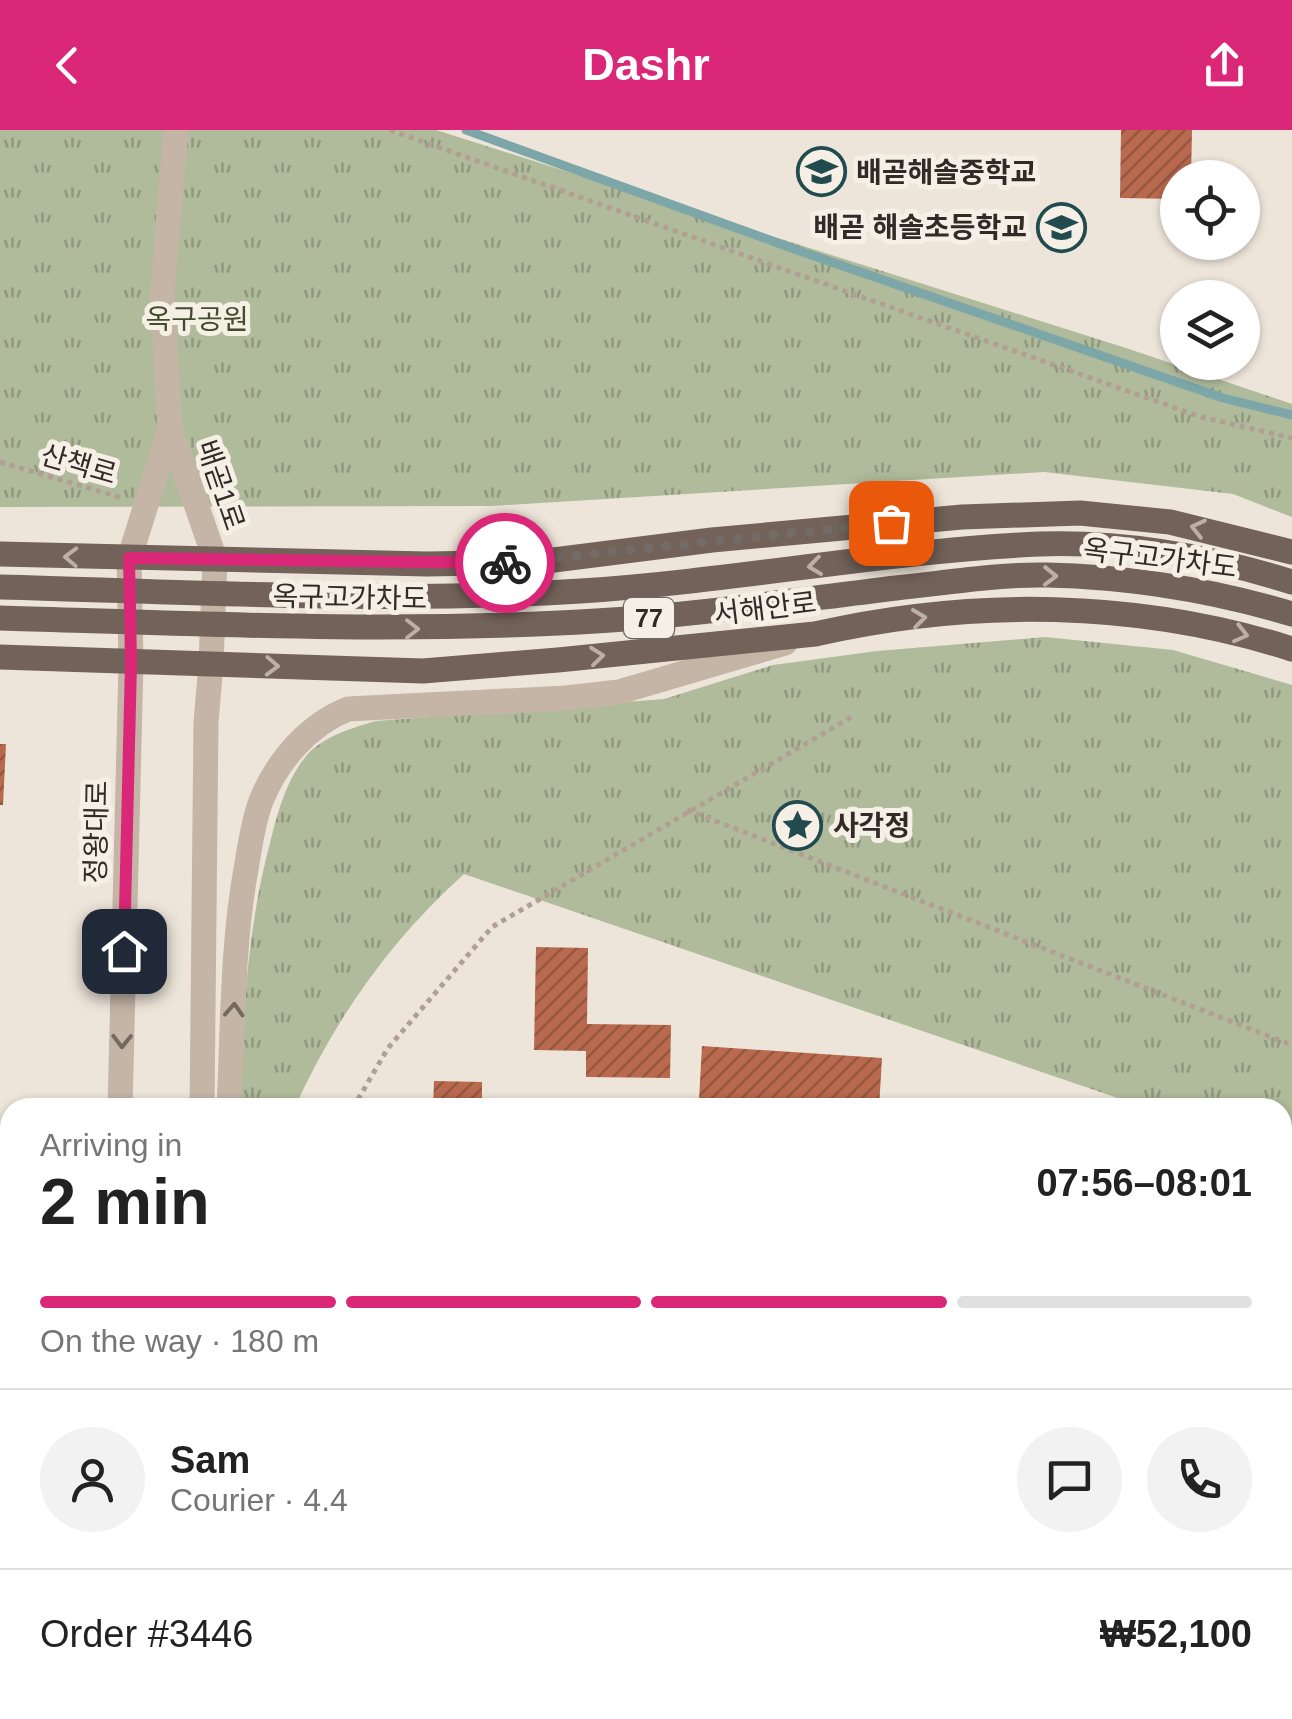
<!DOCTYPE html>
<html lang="en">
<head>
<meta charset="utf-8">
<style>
	:root { --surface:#fff; --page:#f2f2f2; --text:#222; --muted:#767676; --line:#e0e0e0; --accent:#db2777 }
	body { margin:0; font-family:Helvetica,"Noto Sans KR",sans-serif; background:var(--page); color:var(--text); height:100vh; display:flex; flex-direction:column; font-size:38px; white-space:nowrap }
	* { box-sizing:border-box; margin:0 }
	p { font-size:32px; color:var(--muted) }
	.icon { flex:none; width:55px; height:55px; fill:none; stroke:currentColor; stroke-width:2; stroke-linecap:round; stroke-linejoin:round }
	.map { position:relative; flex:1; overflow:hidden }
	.sheet { position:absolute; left:0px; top:968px; width:1292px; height:622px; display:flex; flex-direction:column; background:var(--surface); border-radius:30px 30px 0 0; box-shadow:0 2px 8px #0004 }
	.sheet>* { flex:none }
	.controls { position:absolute; left:1160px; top:30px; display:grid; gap:20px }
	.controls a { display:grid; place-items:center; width:100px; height:100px; border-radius:50%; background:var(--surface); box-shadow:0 2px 8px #0004; font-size:50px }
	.pin { position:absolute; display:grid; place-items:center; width:85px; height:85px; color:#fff; margin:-42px; border-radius:20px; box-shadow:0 5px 15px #0006 }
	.courier { position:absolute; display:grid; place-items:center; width:100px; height:100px; margin:-50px; border:8px solid #db2777; border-radius:50%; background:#fff; color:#222; box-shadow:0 2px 12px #0007 }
	.headline em { font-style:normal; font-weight:700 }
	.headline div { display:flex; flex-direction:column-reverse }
	.headline { display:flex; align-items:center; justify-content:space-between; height:170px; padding:0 40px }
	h1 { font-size:65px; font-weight:700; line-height:75px }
	.bar { display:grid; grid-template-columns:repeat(4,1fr); gap:15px 10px; align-content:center; height:120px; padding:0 40px }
	.bar i { height:12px; border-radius:8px; background:var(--line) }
	.bar .on { background:var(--accent) }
	.bar p { grid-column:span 4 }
	.line { display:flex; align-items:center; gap:25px; padding:0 40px; border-top:2px solid var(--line) }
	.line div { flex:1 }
	.round { display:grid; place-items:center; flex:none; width:105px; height:105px; border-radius:52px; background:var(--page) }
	header { display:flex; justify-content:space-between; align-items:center; height:130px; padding:0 40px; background:var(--accent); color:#fff; font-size:45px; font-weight:700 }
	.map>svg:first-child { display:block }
	.park { fill:url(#park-tufts) }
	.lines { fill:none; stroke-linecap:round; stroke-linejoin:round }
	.stream { stroke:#7ca6a8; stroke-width:9 }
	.building { fill:url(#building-hatch) }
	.path { stroke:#b09f92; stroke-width:5; stroke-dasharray:5 5; stroke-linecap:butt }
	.service { stroke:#c4b5a7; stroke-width:12 }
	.tertiary { stroke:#c4b5a7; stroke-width:25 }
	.primary { stroke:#726259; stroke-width:25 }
	.primary-bridge { stroke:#726259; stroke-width:25 }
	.oneway { stroke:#bbb0a6 }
	.oneway2 { stroke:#746961 }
	.done { stroke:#746b66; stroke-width:10; stroke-dasharray:0 18 }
	.route { stroke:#db2777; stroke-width:12 }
	.labels { text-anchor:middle; stroke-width:10; stroke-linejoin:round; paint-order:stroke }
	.shield { fill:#f6efe5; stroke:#6d6560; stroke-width:2.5 }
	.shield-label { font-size:25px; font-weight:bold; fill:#322a27 }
	.poi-label { font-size:28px; font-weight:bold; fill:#322a27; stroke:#f6efe5; text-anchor:start }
	.park-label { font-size:28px; fill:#414d2d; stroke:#f6efe5 }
	.street-label { font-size:28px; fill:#322a27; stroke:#f6efe5 }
</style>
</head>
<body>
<header><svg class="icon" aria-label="back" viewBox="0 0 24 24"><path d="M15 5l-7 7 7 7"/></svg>Dashr<svg class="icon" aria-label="share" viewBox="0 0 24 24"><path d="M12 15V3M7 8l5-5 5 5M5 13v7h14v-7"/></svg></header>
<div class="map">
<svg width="1292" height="1589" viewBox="0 0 1292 1589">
	<defs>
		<pattern id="park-tufts" width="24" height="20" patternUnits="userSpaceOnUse" patternTransform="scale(2.5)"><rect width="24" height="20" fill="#b0bb9c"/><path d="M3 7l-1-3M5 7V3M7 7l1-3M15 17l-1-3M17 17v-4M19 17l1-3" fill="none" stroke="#90987f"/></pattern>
		<pattern id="building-hatch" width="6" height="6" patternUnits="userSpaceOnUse" patternTransform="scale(2.5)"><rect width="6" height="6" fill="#b8694e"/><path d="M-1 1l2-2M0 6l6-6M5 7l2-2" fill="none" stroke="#965741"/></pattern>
	</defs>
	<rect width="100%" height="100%" fill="#eee5da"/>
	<!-- park -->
	<g class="park">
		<path d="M0 0H436L1126 218 1292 274V387L1233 364 1044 342 491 376 0 377Z"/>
		<path d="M1045 507 1173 520 1292 555V1028L1283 1025 1282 978 1144 977 464 744C390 811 336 887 295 977L238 978C243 887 247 797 271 709 278 681 287 648 307 625 324 606 352 598 376 591L664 569 773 535 877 521Z"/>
	</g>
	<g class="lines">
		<!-- stream -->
		<path class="stream" d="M466 0 797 120 1223 268 1292 285"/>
	</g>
	<!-- building -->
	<g class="building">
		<path d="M1121 0H1192L1191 48H1178V69L1120 68Z"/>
		<path d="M0 614H6L3 675H0Z"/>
		<path d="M536 817 588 818 587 894 671 895 670 948 586 947V921L534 920Z"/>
		<path d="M702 916 882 928 879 978H812L699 970Z"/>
		<path d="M434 951 482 952V978H433Z"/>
		<path d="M1282 1133 1292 1134V1182L1282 1181Z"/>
		<path d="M1282 1272H1292V1319L1282 1318Z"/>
		<path d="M1282 1394H1292L1287 1589H1243V1580H1282Z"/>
		<path d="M708 1580H872L871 1589H708Z"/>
		<rect x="957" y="1580" width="46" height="9"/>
		<path d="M1083 1580H1129V1589H1082Z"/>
	</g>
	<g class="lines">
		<!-- path -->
		<g class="path">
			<path d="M390 0 1201 287 1292 308"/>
			<path d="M0 332 122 368"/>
			<path d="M687 680 1292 915"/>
			<path d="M353 978 388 918 492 797 853 586"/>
		</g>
		<!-- service -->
		<g class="service">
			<path d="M1282 1240 1292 1241"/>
			<path d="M1282 1358H1292"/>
			<path d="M919 1582V1580"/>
			<path d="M661 1589V1580"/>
			<path d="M1046 1589 1047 1580"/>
			<path d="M1203 1589 1204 1580"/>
		</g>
		<!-- tertiary -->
		<g class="tertiary">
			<path d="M176 0 162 166 170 299 215 429 211 534 206 592 202 978"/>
			<path d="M120 978 131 533 129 429 170 299"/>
			<path d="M229 978C233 898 232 817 246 739 250 716 253 692 261 671 277 631 308 595 348 579L566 568 619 562 785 513"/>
			<path d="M107 1589V1580"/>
			<path d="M193 1589 194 1580"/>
		</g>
		<!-- primary -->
		<g class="primary">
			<path d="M0 424 427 434 538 432 712 410 962 387 1080 383 1170 392 1292 422"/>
			<path d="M0 527 423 541 558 530 815 504C973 468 1138 470 1292 519"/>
		</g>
		<!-- primary-bridge -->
		<g class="primary-bridge">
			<path d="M0 457C194 462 388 473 581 461 734 451 886 421 1039 414 1124 411 1212 427 1292 452"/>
			<path d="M0 488C199 494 397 503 596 491 697 485 796 470 896 458 945 453 998 444 1047 445 1131 447 1212 460 1292 484"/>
		</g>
	</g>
	<!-- one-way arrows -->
	<defs><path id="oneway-chevron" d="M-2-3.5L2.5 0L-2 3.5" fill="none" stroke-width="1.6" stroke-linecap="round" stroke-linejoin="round" transform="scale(2.5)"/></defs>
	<g class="oneway">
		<use href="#oneway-chevron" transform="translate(1198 398) rotate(-167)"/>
		<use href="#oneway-chevron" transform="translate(71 427) rotate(-178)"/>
		<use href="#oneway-chevron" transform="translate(815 436) rotate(173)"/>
		<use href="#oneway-chevron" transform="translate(1050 446) rotate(1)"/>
		<use href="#oneway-chevron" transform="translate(919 488) rotate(-7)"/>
		<use href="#oneway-chevron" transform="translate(412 499)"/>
		<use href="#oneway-chevron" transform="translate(1241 504) rotate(14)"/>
		<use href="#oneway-chevron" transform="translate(597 526) rotate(-6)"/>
		<use href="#oneway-chevron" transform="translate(272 536) rotate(2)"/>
	</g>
	<g class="oneway2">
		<use href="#oneway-chevron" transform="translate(234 880) rotate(-87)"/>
		<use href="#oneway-chevron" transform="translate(122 911) rotate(91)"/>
	</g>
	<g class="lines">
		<!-- done -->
		<path class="done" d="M505 433 891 393"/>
		<!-- route -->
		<path class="route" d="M124 821 131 533 129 428 505 433"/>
	</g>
	<!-- icons -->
	<defs>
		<symbol id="school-ring" viewBox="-11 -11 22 22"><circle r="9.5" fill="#f6efe5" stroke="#214b4f" stroke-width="1.5"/><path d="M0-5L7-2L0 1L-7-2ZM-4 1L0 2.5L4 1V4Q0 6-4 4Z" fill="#214b4f"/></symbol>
		<symbol id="sight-ring" viewBox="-11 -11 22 22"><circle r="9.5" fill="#f6efe5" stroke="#214b4f" stroke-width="1.5"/><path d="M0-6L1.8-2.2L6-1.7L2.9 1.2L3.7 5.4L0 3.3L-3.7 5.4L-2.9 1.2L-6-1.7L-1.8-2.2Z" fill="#214b4f"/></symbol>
	</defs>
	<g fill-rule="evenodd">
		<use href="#school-ring" x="794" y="14" width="55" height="55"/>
		<use href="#school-ring" x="1034" y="70" width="55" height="55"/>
		<use href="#sight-ring" x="770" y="668" width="55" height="55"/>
	</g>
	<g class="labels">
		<!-- shield labels -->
		<rect class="shield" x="624" y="468" width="50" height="40" rx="8"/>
		<g class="shield-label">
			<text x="649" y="497">77</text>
		</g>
		<!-- poi labels -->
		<g class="poi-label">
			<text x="856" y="52">배곧해솔중학교</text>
			<text x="1027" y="107" text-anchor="end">배곧 해솔초등학교</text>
			<text x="833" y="705">사각정</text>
		</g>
		<!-- park labels -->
		<g class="park-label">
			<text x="197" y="199">옥구공원</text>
		</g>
		<!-- street labels -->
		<g class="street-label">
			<text transform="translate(79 334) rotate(16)" y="10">산책로</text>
			<text transform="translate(221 355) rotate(71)" y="10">배곧1로</text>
			<text transform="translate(1160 428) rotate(7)" y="10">옥구고가차도</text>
			<text transform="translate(350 467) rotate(1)" y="10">옥구고가차도</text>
			<text transform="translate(765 478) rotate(-7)" y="10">서해안로</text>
			<text transform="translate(96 702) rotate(-89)" y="10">정왕대로</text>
		</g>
	</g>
</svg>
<div class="controls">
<a><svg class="icon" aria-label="locate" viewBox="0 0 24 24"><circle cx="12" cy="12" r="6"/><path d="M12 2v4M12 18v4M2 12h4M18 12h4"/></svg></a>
<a><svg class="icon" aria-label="layers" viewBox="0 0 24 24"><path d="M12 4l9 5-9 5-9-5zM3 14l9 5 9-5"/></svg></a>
</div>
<div class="pin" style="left:891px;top:393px;background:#ea580c"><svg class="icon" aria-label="bag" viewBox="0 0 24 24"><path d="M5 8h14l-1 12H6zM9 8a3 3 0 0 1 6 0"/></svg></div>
<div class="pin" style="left:124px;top:821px;background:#1f2937"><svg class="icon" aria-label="home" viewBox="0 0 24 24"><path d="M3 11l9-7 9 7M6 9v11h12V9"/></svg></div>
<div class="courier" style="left:505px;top:433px"><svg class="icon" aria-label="bike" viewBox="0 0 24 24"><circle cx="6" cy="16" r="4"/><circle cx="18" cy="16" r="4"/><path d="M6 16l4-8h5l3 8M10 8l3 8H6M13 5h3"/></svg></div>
<section class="sheet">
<div class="headline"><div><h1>2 min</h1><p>Arriving in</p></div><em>07:56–08:01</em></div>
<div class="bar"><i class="on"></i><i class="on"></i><i class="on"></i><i></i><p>On the way · 180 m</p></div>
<div class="line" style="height:180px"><a class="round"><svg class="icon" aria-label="person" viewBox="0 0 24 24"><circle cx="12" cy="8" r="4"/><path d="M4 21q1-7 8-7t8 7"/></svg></a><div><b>Sam</b><p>Courier · 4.4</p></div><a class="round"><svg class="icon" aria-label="chat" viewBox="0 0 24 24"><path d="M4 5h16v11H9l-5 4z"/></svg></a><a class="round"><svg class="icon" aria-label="phone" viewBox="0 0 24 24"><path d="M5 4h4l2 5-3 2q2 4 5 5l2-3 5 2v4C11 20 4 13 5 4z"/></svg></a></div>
<div class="line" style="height:130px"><div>Order #3446</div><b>₩52,100</b></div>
</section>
</div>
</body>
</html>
